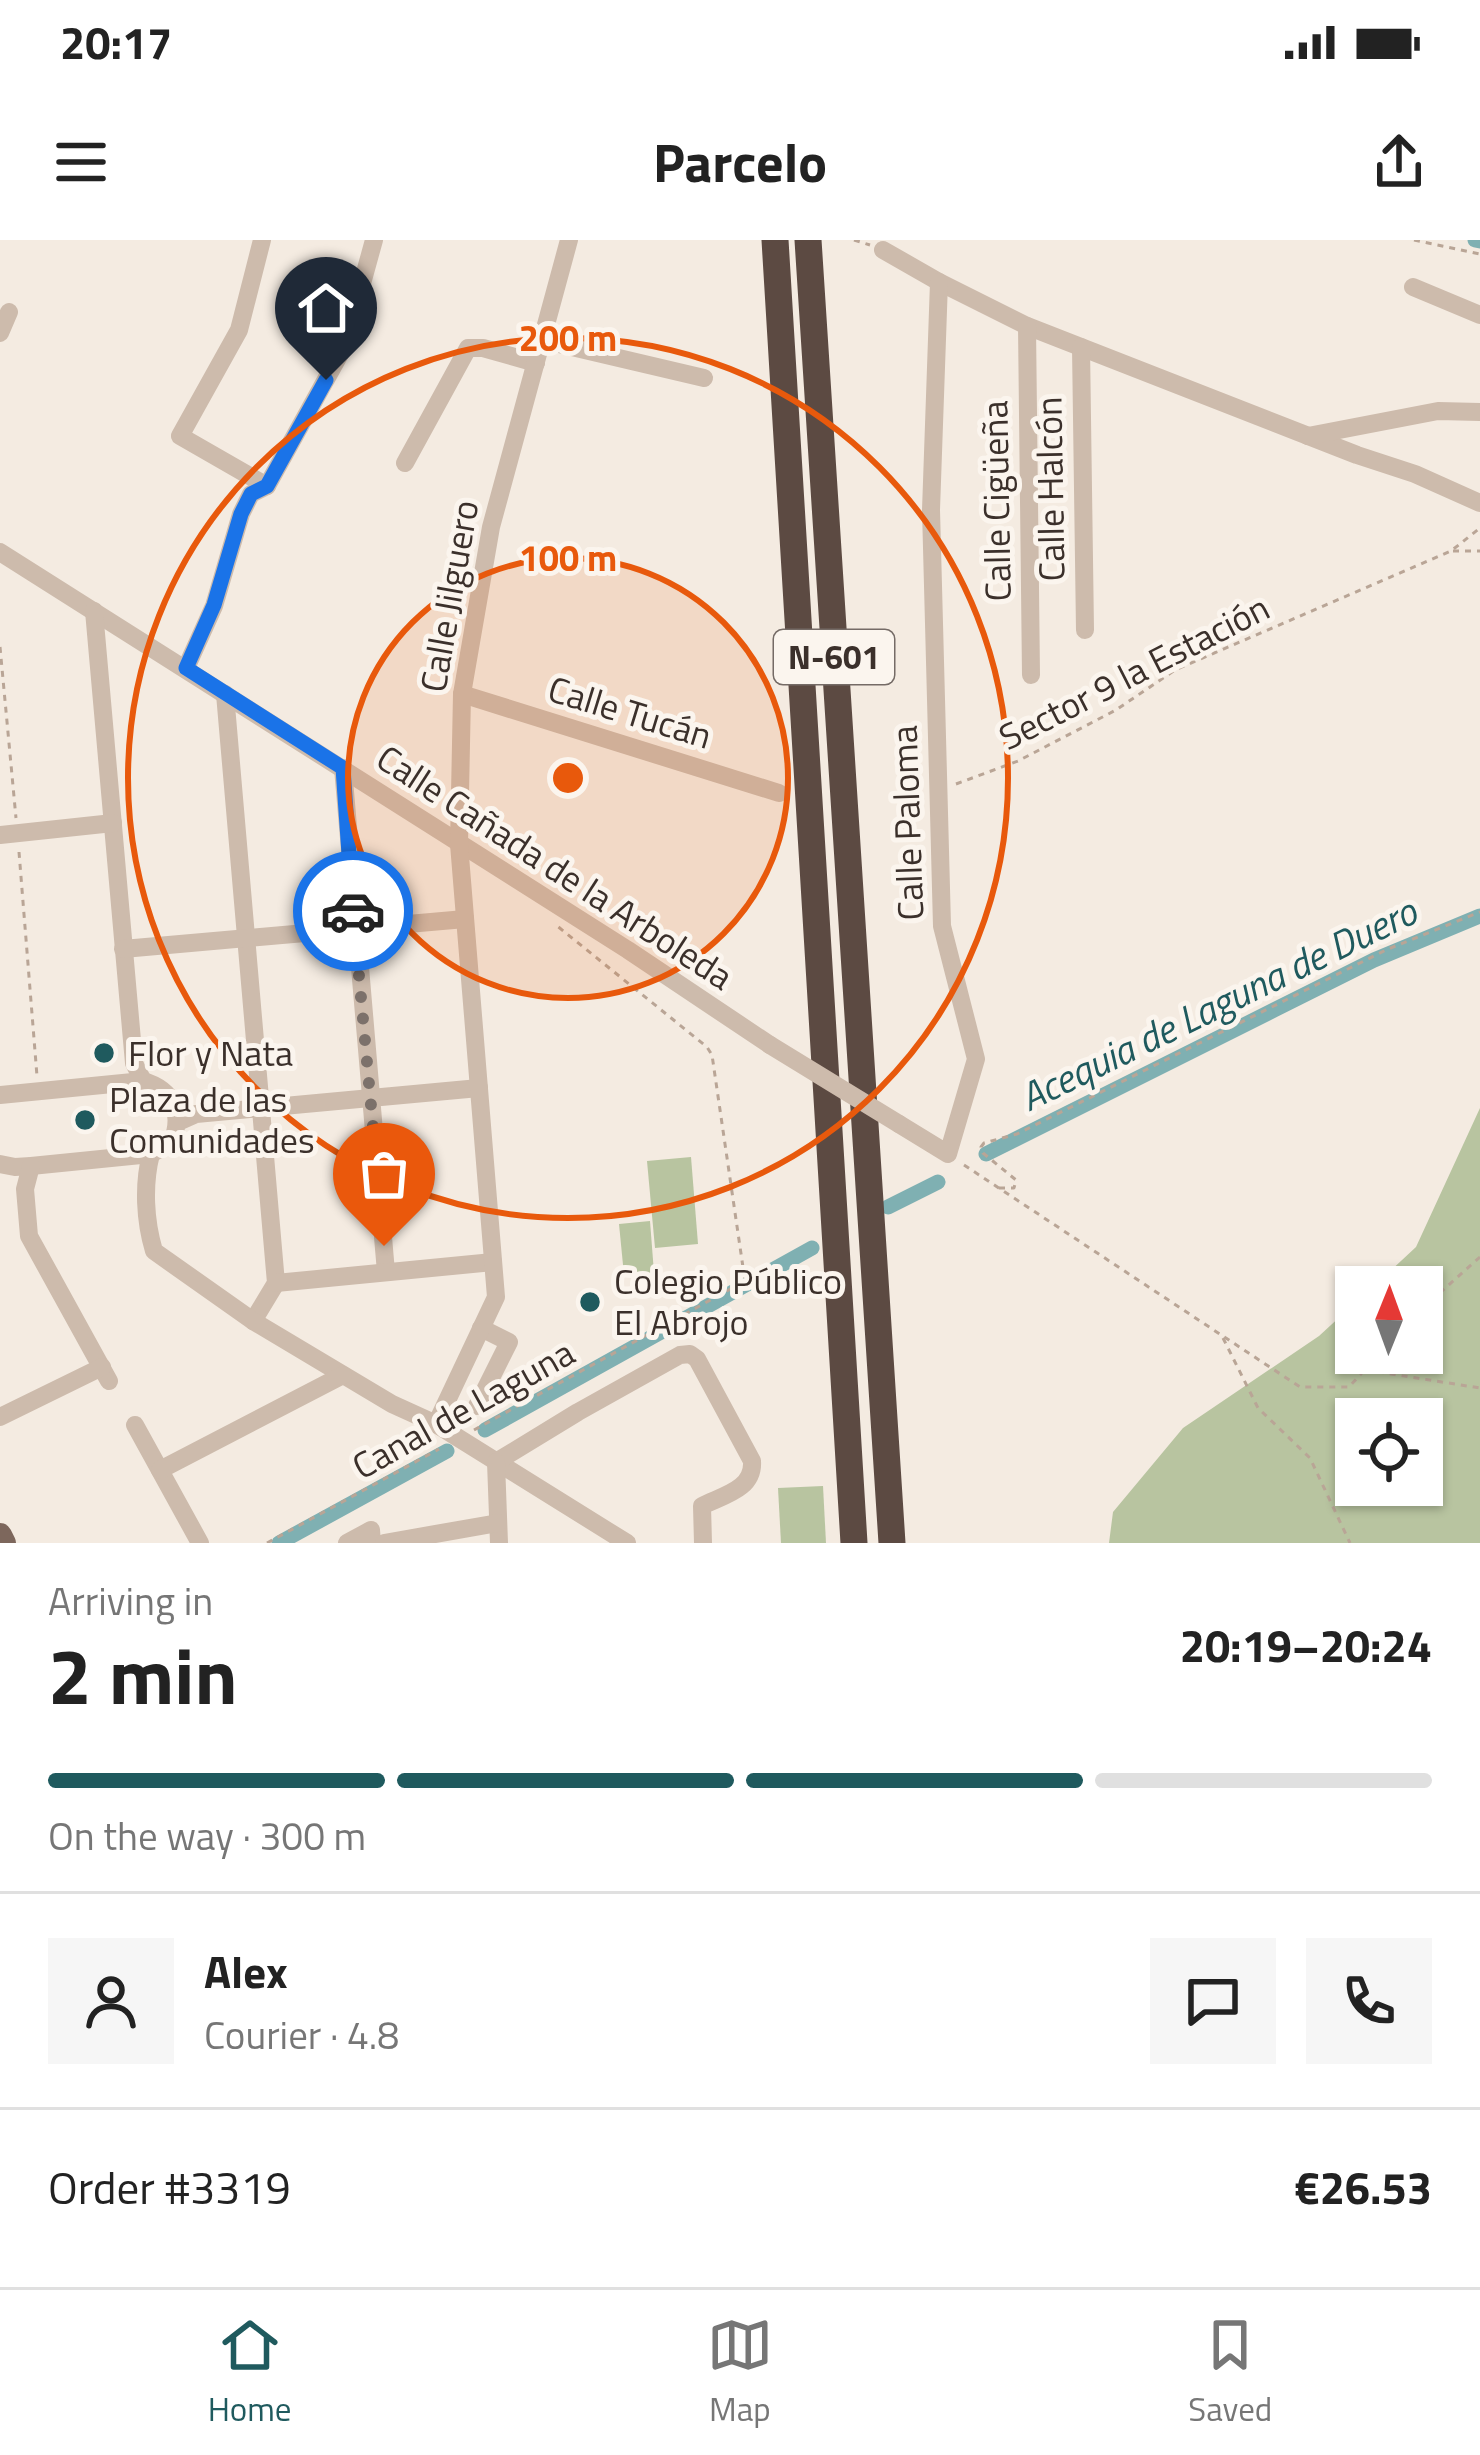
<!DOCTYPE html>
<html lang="en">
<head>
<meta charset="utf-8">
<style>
	:root { --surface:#fff; --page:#f6f6f6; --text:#222; --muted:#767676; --line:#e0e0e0; --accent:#1f5a5e }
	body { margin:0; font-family:"Titillium Web",sans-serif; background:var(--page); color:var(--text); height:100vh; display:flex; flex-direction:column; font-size:45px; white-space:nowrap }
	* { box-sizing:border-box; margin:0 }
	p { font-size:39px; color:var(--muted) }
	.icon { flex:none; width:66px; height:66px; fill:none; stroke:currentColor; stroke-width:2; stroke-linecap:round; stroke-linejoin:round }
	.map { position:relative; height:1303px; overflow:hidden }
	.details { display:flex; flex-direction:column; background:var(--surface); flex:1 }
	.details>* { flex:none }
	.needle { width:78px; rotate:1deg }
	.buttons { position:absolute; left:1335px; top:1026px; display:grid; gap:24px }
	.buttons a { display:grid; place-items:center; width:108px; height:108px; border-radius:0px; background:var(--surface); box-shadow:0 3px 9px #0004; font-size:60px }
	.pin { position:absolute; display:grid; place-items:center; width:102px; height:102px; color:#fff; margin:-123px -51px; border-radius:50% 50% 50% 0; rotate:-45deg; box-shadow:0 0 12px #0007 }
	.pin .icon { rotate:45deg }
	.courier { position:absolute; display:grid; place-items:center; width:120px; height:120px; margin:-60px; border:9px solid #1a73e8; border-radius:50%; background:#fff; color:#222; box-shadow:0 3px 15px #0007 }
	.overview em { font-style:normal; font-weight:700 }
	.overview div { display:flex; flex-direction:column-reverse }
	.overview { display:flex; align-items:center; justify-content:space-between; height:204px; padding:0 48px }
	h1 { font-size:78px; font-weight:700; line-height:90px }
	.bar { display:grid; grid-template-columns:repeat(4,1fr); gap:18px 12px; align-content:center; height:144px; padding:0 48px }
	.bar i { height:15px; border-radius:9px; background:var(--line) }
	.bar .selected { background:var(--accent) }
	.bar p { grid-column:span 4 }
	.line { display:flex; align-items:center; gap:30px; padding:0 48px; border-top:3px solid var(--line) }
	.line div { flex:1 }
	.round { display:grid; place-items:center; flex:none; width:126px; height:126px; border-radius:0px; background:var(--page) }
	.status { display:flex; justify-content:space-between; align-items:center; height:84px; padding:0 60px; background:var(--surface); direction:ltr }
	.status svg { height:33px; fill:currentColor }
	header { display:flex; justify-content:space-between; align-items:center; height:156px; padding:0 48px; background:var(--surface); font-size:54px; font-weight:700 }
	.tabs { display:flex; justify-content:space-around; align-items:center; height:168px; border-top:3px solid var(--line); background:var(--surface); font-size:33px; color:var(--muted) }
	.tabs a { display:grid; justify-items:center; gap:6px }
	.tabs .selected { color:var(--accent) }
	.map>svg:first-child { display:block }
	.green { fill:#b8c4a0; fill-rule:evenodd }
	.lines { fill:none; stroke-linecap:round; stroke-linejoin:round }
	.canal { stroke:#7fb0b2; stroke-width:15 }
	.path { stroke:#b9a596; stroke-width:3; stroke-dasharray:6 6; stroke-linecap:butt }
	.minor { stroke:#cdbbac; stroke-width:18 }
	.major { stroke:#7d675c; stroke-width:24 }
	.highway { stroke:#5c4a42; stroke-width:27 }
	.minor-bridge { stroke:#cdbbac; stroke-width:18 }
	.done { stroke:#7c716b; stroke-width:12; stroke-dasharray:0 21.6 }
	.route { stroke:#1a73e8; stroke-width:15 }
	.ring { fill:none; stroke:#e8590c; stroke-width:6 }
	.poi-dot { fill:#1f5a5e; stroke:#fbf5ee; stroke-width:4.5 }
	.labels { text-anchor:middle; stroke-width:10; stroke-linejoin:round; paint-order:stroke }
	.shield { fill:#fbf5ee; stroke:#756b66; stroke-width:3 }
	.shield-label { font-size:33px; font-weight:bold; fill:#3b302b }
	.street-label { font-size:36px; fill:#3b302b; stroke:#fbf5ee }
	.poi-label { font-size:36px; fill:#3b302b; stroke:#fbf5ee; text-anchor:start }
	.water-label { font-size:39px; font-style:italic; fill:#1f5a5e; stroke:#fbf5ee }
	.centre { fill:#e8590c; stroke:#fbf5ee; stroke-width:6 }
	.ring-label { font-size:36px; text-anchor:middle; font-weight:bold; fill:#e8590c; stroke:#fbf5ee; stroke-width:10; stroke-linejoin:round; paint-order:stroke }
</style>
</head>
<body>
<div class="status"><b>20:17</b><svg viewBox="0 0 49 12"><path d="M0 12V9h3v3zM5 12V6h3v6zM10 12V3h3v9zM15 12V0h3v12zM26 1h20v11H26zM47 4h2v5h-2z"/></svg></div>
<header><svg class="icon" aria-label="menu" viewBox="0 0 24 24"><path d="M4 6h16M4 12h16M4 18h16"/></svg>Parcelo<svg class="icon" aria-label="share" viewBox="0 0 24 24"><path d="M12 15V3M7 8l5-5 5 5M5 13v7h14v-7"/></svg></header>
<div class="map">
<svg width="1480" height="1303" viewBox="0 0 1480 1303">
	<rect width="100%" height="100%" fill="#f4ebe1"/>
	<!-- green -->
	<g class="green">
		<path d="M1480 868V1303H1109L1113 1272 1183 1188 1319 1096 1356 1062V1113H1422V1047H1373L1416 1007ZM1356 1179H1422V1245H1356Z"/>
		<path d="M691 917 698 1004 655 1008 647 921Z"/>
		<path d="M650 981 654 1033 624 1035 619 984Z"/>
		<path d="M823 1246 826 1303H781L778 1248Z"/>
	</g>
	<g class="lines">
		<!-- canal -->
		<g class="canal">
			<path d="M1475 0 1480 1"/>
			<path d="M986 914 1374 720 1480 676"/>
			<path d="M888 967 938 942"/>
			<path d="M485 1190 812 1008"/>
			<path d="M279 1303 447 1211"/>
		</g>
		<!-- path -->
		<g class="path">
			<path d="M854 0 870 5"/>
			<path d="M1414 0 1480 14"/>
			<path d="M1453 311H1480"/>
			<path d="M0 407 16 578"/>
			<path d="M956 544 1018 521 1116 470 1175 430 1451 311 1480 288"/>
			<path d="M19 612 37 836"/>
			<path d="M964 925 1300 1147H1349L1380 1113"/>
			<path d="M999 948H1014L1016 940 983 913 981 907 984 903 1017 894 1388 709 1480 672"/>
			<path d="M1422 1069 1480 1017"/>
			<path d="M1223 1098 1258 1168 1310 1218 1350 1303"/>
			<path d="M1366 1130 1480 1148"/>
			<path d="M474 1190 745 1041 712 815 707 807 556 685"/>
			<path d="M267 1303 439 1209"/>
		</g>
		<!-- minor -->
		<g class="minor">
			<path d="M262 0 239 90 180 196 267 246"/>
			<path d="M883 10 939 42 1027 86 1357 215 1415 234 1480 263"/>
			<path d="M1413 47 1480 75"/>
			<path d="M1027 86 1031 435"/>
			<path d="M0 93 9 72"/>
			<path d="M542 100 704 138"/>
			<path d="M1081 107 1085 390"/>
			<path d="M1308 196 1438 171 1480 172"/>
			<path d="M405 223 468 108H483L536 123"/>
			<path d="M267 246 345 105 374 0"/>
			<path d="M0 312 628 710 770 805"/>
			<path d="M94 371 134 823 143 841"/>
			<path d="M186 428 214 366 241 274 251 254 267 246"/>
			<path d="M225 454 276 1043 253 1081"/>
			<path d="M462 454 779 553"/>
			<path d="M343 528 386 1032"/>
			<path d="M0 595 113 583"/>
			<path d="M123 709 465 679"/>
			<path d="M0 855 143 841C174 850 183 874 172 902L151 914 31 926 15 927 0 924"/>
			<path d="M178 882 196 874 479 848"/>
			<path d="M899 884 948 914 976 819 942 686 931 270 939 42"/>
			<path d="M151 914C143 945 145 981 154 1011L253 1081 392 1164 436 1184 627 1303"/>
			<path d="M31 926 25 949 29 996 109 1141"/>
			<path d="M276 1043 493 1022"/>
			<path d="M477 1166 509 1102 481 1088"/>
			<path d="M0 1177 102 1127"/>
			<path d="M436 1184 496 1057 459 604 462 454 491 287 569 0"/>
			<path d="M135 1185 200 1303"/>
			<path d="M496 1222 578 1172 680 1115 690 1114 697 1119 752 1221C754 1249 724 1255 702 1266L703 1303"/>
			<path d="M496 1222 499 1303"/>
			<path d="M160 1230 343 1135"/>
			<path d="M347 1303 371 1290 372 1303"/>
			<path d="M384 1303 498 1283"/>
		</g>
		<!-- major -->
		<path class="major" d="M0 1295 4 1303"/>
		<!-- highway -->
		<g class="highway">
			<path d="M775 0 854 1303"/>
			<path d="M808 0 892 1303"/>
		</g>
		<!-- minor-bridge -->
		<path class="minor-bridge" d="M770 805 899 884"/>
	</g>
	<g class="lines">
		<!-- done -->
		<path class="done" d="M353 671 384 1006"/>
		<!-- route -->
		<path class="route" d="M326 140 267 246 251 254 241 274 214 365 186 428 343 528 353 671"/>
	</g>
	<!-- distance rings -->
	<circle cx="568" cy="538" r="220" fill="#e8590c" fill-opacity=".12"/>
	<g class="ring">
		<circle cx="568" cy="538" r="220"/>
		<circle cx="568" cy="538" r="440"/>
	</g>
	<!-- markers -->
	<g class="poi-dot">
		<circle cx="104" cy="813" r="12"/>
		<circle cx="85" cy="880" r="12"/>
		<circle cx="590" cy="1062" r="12"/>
	</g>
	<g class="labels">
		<!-- shield labels -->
		<rect class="shield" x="774" y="390" width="120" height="54" rx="9"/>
		<g class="shield-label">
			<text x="834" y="429">N-601</text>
		</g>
		<!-- street labels -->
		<g class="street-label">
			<text transform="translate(1050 249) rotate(-91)" y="13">Calle Halcón</text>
			<text transform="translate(996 261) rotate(-91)" y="13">Calle Cigüeña</text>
			<text transform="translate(449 356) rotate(-80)" y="13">Calle Jilguero</text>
			<text transform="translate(1134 432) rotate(-27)" y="13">Sector 9 la Estación</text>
			<text transform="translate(630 472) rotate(17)" y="13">Calle Tucán</text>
			<text transform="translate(907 583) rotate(-92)" y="13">Calle Paloma</text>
			<text transform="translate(555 627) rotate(33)" y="13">Calle Cañada de la Arboleda</text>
			<text transform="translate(463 1169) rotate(-29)" y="13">Canal de Laguna</text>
		</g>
		<!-- poi labels -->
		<g class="poi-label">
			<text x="128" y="826">Flor y Nata</text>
			<text x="109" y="872">Plaza de las<tspan x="109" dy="41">Comunidades</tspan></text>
			<text x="614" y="1054">Colegio Público<tspan x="614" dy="41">El Abrojo</tspan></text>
		</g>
		<!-- water labels -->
		<g class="water-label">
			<text transform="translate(1218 764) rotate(-26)" y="14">Acequia de Laguna de Duero</text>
		</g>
	</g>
	<circle cx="568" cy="538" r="18" class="centre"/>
	<g class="ring-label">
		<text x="568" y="111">200 m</text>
		<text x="568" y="331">100 m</text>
	</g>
</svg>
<div class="buttons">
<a><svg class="needle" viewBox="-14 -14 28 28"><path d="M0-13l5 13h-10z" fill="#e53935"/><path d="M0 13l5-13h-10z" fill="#767676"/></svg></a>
<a><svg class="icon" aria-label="locate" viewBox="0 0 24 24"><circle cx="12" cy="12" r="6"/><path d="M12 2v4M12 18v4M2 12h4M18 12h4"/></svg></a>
</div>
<div class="pin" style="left:384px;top:1006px;background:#ea580c"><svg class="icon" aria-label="bag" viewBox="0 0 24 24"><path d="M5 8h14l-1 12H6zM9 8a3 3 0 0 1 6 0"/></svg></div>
<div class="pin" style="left:326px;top:140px;background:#1f2937"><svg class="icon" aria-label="home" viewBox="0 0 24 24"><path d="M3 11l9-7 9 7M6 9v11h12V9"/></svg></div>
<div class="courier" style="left:353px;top:671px"><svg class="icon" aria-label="car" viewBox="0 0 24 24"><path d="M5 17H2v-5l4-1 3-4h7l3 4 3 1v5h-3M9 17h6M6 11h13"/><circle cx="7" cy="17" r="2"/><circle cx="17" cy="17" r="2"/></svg></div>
</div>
<section class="details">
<div class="overview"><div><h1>2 min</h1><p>Arriving in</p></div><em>20:19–20:24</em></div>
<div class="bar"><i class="selected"></i><i class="selected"></i><i class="selected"></i><i></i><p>On the way · 300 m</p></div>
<div class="line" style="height:216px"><a class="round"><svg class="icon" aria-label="person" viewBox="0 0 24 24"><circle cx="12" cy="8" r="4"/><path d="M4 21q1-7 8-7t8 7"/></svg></a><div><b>Alex</b><p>Courier · 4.8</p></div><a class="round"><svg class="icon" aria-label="chat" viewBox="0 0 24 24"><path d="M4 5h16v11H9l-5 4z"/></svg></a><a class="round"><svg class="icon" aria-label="phone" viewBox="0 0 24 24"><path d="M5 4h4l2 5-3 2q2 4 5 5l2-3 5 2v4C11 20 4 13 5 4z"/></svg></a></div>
<div class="line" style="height:156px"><div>Order #3319</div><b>€26.53</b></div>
</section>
<nav class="tabs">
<a class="selected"><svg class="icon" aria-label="home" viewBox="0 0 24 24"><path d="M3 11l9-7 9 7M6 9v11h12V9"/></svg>Home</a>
<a><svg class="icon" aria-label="map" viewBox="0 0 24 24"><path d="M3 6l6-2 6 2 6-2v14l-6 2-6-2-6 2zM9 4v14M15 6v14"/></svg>Map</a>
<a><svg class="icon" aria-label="saved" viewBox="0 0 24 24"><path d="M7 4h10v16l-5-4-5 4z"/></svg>Saved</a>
</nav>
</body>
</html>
